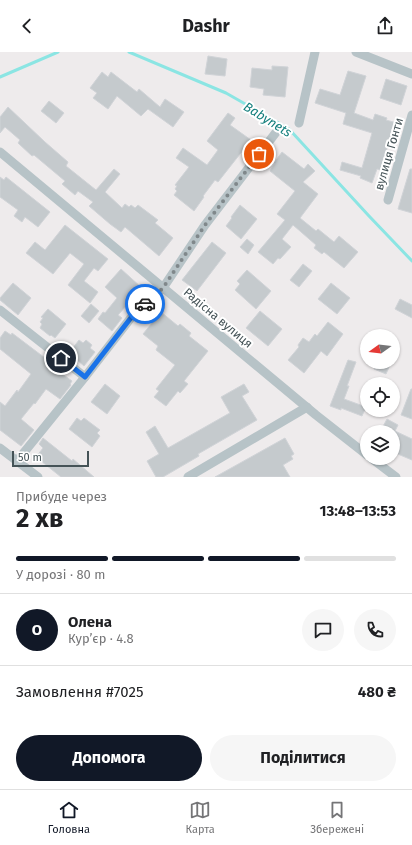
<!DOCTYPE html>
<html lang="uk">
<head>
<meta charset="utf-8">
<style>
	:root { --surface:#fff; --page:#f6f6f6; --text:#202124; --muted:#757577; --line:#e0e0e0; --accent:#111827 }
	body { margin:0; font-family:"Fira Sans",sans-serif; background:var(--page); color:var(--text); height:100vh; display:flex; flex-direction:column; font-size:15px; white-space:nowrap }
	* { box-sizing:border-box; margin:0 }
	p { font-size:13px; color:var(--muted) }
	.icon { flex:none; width:22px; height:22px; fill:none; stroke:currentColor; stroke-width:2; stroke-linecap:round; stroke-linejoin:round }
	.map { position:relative; height:425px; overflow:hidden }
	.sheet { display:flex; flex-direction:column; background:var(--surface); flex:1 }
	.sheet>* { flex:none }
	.needle { width:26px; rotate:255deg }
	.controls { position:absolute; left:360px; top:277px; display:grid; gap:8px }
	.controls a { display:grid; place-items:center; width:40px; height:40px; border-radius:50%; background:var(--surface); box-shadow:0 1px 3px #0004; font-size:20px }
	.scale { position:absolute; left:12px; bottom:10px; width:77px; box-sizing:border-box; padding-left:4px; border:2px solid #455357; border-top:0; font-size:11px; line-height:14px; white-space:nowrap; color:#455357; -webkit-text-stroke:3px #fff; paint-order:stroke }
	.pin { position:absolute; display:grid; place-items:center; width:34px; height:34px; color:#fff; margin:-17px; border:2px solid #fff; border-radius:50%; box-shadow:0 1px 4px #0007 }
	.courier { position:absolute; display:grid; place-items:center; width:40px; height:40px; margin:-20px; border:3px solid #1a73e8; border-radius:50%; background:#fff; color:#222; box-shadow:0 1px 5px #0007 }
	.summary em { font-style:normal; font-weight:700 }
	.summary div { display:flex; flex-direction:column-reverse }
	.summary { display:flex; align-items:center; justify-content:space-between; height:68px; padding:0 16px }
	h1 { font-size:26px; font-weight:700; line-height:30px }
	.bar { display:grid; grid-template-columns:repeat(4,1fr); gap:6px 4px; align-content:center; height:48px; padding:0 16px }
	.bar i { height:5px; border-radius:3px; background:var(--line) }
	.bar .active { background:var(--accent) }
	.bar p { grid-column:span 4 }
	.line { display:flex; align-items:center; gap:10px; padding:0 16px; border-top:1px solid var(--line) }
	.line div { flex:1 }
	.round { display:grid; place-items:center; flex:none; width:42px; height:42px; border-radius:21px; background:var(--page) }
	.button { display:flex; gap:8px; margin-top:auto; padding:8px 16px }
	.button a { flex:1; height:46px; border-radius:24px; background:var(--accent); color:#fff; font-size:16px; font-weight:700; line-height:46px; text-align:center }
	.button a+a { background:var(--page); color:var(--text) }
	header { display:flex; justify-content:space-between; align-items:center; height:52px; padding:0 16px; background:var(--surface); font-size:18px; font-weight:700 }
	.dock { display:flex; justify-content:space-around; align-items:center; height:56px; border-top:1px solid var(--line); background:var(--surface); font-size:11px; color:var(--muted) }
	.dock a { display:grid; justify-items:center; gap:2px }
	.dock .active { color:var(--accent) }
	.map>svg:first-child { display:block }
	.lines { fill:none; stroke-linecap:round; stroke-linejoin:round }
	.stream { stroke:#8be5e3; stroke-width:3 }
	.building { fill:#c5cacd; stroke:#d0d3d7 }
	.street { stroke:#b7c3c7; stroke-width:9 }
	.done { stroke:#80888b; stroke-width:4; stroke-dasharray:0 7.2 }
	.route { stroke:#1a73e8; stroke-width:5 }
	.labels { text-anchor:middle; stroke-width:4; stroke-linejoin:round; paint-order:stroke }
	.street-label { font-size:12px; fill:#455357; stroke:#fff }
	.water-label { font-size:13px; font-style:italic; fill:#147f7d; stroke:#fff }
</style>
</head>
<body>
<header><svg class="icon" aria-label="back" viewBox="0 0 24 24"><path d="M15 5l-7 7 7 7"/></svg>Dashr<svg class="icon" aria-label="share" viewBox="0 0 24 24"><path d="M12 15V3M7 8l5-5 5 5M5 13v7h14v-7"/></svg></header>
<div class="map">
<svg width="412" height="425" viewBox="0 0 412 425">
	<rect width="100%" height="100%" fill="#eeebec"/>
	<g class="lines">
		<!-- stream -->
		<g class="stream">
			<path d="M129 0 226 41 289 77 369 164 412 209"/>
			<path d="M0 25 58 0"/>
		</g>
	</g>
	<!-- building -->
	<g class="building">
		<path d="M208 4 227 7 225 24 205 22Z"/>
		<path d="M272 14 288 15 285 45 263 43 264 37 250 35 252 16 272 18Z"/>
		<path d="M348 19 366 24 354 61 373 68 375 62 387 66 386 68 397 71 393 87 390 86 381 118 377 117 372 131 360 126 361 124 340 118 342 110 362 116 372 81 343 72 346 61 315 51 320 37 340 43Z"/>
		<path d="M102 20 108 25 111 20 137 40 139 37 160 55 165 47 184 60 173 75 148 57 141 64 117 44 108 57 93 46 97 41 90 36Z"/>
		<path d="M386 27 407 34 401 53 380 46Z"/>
		<path d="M49 49 64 61 56 71 41 59Z"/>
		<path d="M8 55 45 90 68 110 66 114 96 138 114 117 120 122 105 140 122 156 125 152 129 155 131 153 135 156 138 153 158 168 155 171 173 186 159 204 125 175 121 180 110 172 89 154 93 150 78 139 75 143 62 132 65 129 34 103 32 104 18 91 20 88 5 75 0 81V65Z"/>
		<path d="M228 61 235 66 230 73 251 88 218 130 215 128 203 144 204 145 194 159 174 143 177 139 175 137 177 134 175 133 189 115 176 106 183 96 207 113 218 98 207 89Z"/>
		<path d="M282 100 304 117 308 112 315 119 303 130 318 142 300 166 316 179 318 177 334 190 339 184 358 200 344 216 324 200 322 202 314 196 316 193 293 173 282 187 291 195 280 207 278 206 273 212 258 200 285 168 277 162 295 139 270 119 275 111H274Z"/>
		<path d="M410 117H412V161L398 157Z"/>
		<path d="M0 125 4 128 6 125 50 160 38 175 25 165 22 170 14 164 18 158 0 145Z"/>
		<path d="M240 153 257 167 241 187 226 174 232 166 231 165Z"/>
		<path d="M65 173 108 207 98 219 94 216 84 229 98 240 90 251 68 233 84 212 70 201 53 222 26 201 35 190 45 198Z"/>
		<path d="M247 187 254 193 248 202 240 195Z"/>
		<path d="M212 190 226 201 197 239 182 228Z"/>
		<path d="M303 212 312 219 299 235 290 228Z"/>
		<path d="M121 217 142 236 118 263 122 266 112 279 98 267 103 260 105 261 117 246 105 235Z"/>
		<path d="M247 218 271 239 256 257 235 238 240 232 237 229Z"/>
		<path d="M13 231 31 246 18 263 0 248V246Z"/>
		<path d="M331 231 350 246 337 262 318 247Z"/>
		<path d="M400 247 412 253V266L395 257Z"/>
		<path d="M91 252 99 259 89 271 81 264Z"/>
		<path d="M48 257 66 272 55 286 51 283 50 284 40 276 42 272 40 270 43 266 41 265Z"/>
		<path d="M260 259 282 277 268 294 246 276Z"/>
		<path d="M161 260 178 274 180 272 191 281 189 284 208 299 184 329 188 332 180 341 178 339 166 354 154 345 159 339 156 337 175 313 156 298 158 294 143 282Z"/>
		<path d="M328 270 343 282 327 304 321 299 304 321 288 308 299 295 298 293 303 286 309 290 315 282 317 284Z"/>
		<path d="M5 279 11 283 12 281 49 309 47 311 72 329 70 332 71 333 60 347 46 337 35 352 34 351 21 367 34 378 21 394 0 378V350L5 354 17 338 18 340 31 322 0 297V286Z"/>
		<path d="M79 288 83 291 86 288 92 293 90 296 95 300 84 314 69 301Z"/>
		<path d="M348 308 356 310 347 334H349L344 347 366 355 362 364 341 356V358L330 354Z"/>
		<path d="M377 310H383L390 313 386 322 374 317Z"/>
		<path d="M105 332 120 344 107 362 91 350Z"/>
		<path d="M244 332 249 340 242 344 257 368 198 402 199 404 163 425H156L147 409 159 402 146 380 155 374 168 396 228 362 230 361 221 345Z"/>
		<path d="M411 337H412V367L401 363Z"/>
		<path d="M77 366 81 369 84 366 100 378 97 381 100 384 92 395 69 377Z"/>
		<path d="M387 367 398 373 395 379 412 387V408L393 400V380H380Z"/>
		<path d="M43 386 72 409 73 407 94 425H61L36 405 43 396 39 392Z"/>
		<path d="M285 386 294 402 291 404 293 407 283 413 290 425H215Z"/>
	</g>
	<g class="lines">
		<!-- street -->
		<g class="street">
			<path d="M356 0 412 22"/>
			<path d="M299 71 315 0"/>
			<path d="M0 100 316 363 367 403"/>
			<path d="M388 148 412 63"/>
			<path d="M0 258 85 325"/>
			<path d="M0 396 38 425"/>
			<path d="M371 406 396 425"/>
			<path d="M17 409 85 325 137 258 163 236 205 173 277 79"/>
			<path d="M188 425 307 355"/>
		</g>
	</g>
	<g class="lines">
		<!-- done -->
		<path class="done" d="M145 252 163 236 205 173 259 102"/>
		<!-- route -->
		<path class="route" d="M61 306 85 325 137 258 145 252"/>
	</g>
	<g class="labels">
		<!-- street labels -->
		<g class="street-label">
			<text transform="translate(389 102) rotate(-74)" y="4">вулиця Гонти</text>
			<text transform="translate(218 266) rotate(40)" y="4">Радісна вулиця</text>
		</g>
		<!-- water labels -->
		<g class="water-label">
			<text transform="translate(268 67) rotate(32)" y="5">Babynets</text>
		</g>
	</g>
</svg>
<div class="controls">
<a><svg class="needle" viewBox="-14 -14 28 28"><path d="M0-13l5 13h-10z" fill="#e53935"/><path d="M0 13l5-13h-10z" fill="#757577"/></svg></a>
<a><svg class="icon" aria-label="locate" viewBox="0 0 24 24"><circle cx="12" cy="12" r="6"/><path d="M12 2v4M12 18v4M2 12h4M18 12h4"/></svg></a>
<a><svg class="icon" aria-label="layers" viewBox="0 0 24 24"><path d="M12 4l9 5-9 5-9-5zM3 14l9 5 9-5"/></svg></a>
</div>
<div class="scale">50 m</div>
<div class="pin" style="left:259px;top:102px;background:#ea580c"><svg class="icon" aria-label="bag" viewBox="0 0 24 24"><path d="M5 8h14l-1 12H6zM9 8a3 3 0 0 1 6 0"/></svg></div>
<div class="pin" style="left:61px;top:306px;background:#1f2937"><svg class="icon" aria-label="home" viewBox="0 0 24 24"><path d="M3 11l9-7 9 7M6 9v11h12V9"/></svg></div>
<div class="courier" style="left:145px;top:252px"><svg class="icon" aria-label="car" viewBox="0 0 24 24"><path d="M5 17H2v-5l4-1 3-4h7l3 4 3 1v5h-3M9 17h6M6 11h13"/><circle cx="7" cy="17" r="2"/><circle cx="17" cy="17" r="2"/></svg></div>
</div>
<section class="sheet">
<div class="summary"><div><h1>2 хв</h1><p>Прибуде через</p></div><em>13:48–13:53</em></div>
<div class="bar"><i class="active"></i><i class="active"></i><i class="active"></i><i></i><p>У дорозі · 80 m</p></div>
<div class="line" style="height:72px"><b class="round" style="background:var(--accent);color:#fff">О</b><div><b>Олена</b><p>Кур’єр · 4.8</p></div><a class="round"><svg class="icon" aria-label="chat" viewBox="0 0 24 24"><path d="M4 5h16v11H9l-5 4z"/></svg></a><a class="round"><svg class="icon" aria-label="phone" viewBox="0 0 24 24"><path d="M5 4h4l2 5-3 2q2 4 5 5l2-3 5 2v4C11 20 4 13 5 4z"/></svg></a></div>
<div class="line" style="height:52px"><div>Замовлення #7025</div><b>480 ₴</b></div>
<div class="button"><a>Допомога</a><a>Поділитися</a></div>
</section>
<nav class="dock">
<a class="active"><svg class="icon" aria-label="home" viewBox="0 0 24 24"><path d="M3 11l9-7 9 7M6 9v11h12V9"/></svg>Головна</a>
<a><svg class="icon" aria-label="map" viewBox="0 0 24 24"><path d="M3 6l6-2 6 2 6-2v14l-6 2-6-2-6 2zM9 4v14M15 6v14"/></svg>Карта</a>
<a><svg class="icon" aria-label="saved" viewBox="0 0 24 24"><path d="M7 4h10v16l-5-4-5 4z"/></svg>Збережені</a>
</nav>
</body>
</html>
